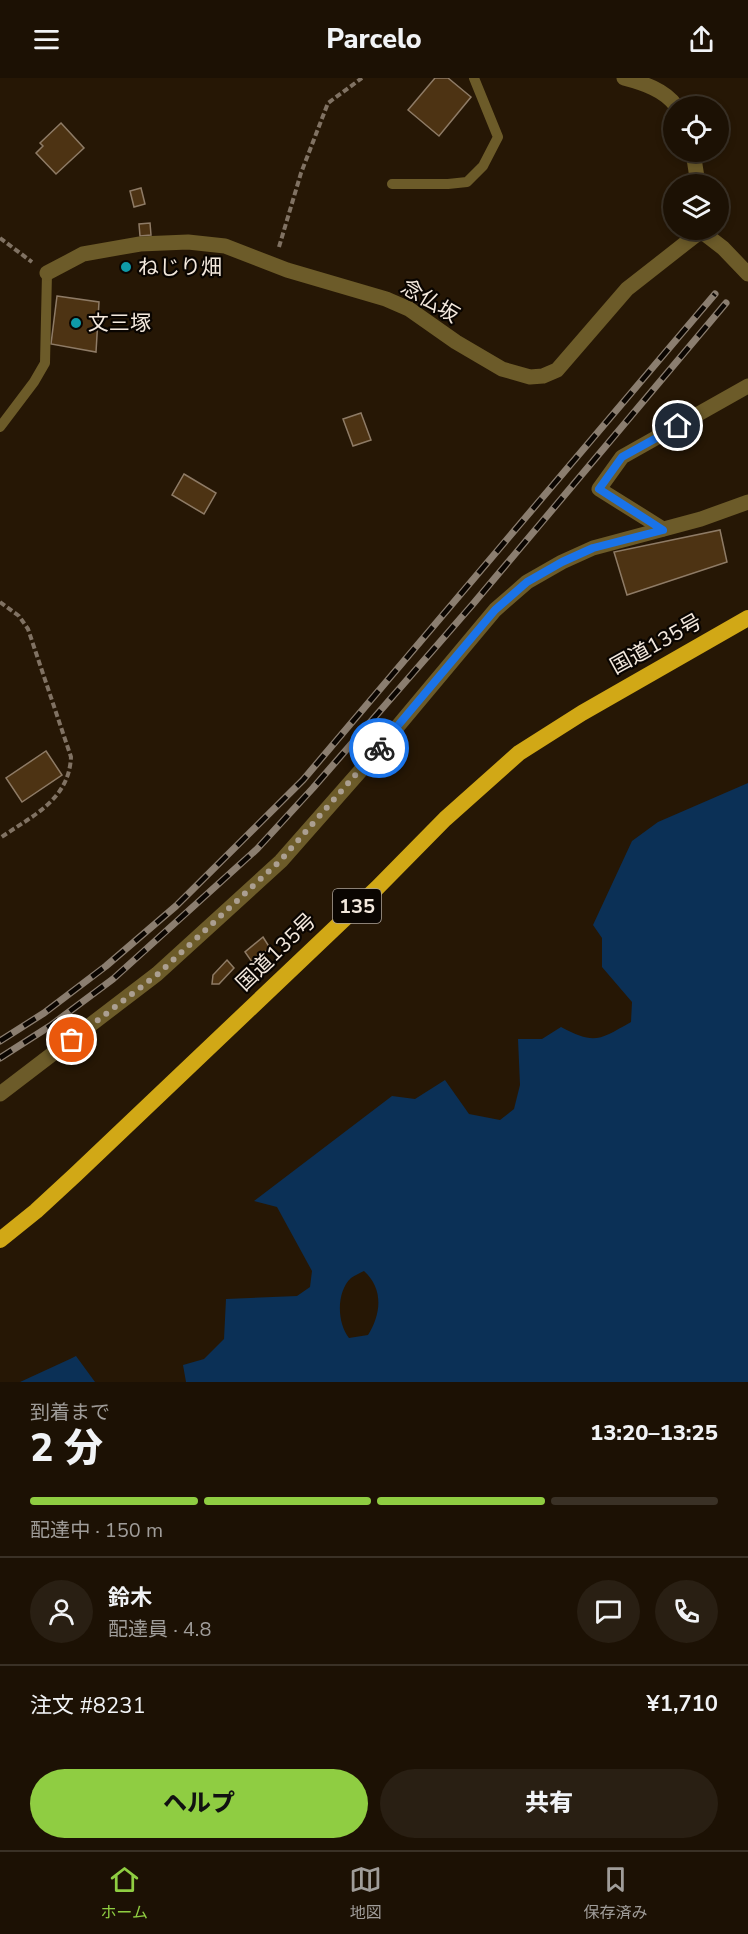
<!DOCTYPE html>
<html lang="ja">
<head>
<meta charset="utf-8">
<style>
	:root { --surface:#1c1104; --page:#291f13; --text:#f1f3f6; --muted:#a09d9a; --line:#3a3126; --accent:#8fcd42 }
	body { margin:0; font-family:"Nunito Sans","Noto Sans JP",sans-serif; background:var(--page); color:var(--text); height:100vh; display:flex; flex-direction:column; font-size:22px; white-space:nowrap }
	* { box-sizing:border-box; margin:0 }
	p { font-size:20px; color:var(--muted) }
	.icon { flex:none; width:33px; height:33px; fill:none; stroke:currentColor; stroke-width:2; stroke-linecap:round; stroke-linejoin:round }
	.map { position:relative; height:1304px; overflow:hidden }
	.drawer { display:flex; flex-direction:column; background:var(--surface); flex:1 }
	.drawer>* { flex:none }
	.fabs { position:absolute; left:663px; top:18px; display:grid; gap:12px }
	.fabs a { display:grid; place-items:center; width:66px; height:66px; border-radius:50%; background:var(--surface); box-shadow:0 3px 9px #0003,0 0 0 2px var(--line); font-size:30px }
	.pin { position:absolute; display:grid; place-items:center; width:51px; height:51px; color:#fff; margin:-26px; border:3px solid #fff; border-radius:50%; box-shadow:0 2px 6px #0007 }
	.courier { position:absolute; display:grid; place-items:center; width:60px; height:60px; margin:-30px; border:4px solid #1a73e8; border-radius:50%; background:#fff; color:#222; box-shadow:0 2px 8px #0007 }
	.head em { font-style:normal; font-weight:800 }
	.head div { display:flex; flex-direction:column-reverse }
	.head { display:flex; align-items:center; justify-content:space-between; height:102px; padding:0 30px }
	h1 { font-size:39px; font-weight:800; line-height:45px }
	.bar { display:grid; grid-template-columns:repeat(4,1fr); gap:9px 6px; align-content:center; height:72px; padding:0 30px }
	.bar i { height:8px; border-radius:4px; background:var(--line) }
	.bar .active { background:var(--accent) }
	.bar p { grid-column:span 4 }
	.line { display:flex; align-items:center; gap:15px; padding:0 30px; border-top:2px solid var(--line) }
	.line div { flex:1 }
	.round { display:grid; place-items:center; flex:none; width:63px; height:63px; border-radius:32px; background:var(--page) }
	.action { display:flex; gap:12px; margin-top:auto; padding:12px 30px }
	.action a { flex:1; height:69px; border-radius:36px; background:var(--accent); color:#111; font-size:24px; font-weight:800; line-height:69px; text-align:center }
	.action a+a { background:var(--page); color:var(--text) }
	header { display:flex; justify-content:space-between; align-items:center; height:78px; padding:0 30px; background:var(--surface); font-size:27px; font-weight:800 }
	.dock { display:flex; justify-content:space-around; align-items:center; height:84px; border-top:2px solid var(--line); background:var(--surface); font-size:16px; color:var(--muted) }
	.dock a { display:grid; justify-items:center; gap:3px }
	.dock .active { color:var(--accent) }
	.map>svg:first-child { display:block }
	.water { fill:#0b3056; fill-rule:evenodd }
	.building { fill:#4d3313; stroke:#8e7b66; stroke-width:1.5 }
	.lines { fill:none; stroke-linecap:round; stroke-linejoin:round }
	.path { stroke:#807263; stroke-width:4; stroke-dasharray:6 3; stroke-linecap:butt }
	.service { stroke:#6c5b29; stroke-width:10 }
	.minor { stroke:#6c5b29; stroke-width:15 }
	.trunk { stroke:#d1a816; stroke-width:16 }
	.rail-casing { stroke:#8b7e70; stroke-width:7 }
	.rail { stroke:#0a0501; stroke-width:4.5; stroke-dasharray:14; stroke-linecap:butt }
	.done { stroke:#ab9f91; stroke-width:6; stroke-dasharray:0 10.8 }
	.route { stroke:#1a73e8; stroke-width:8 }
	.culture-dot { fill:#0f9aa8; stroke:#0a0501; stroke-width:2 }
	.labels { text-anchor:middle; stroke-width:4.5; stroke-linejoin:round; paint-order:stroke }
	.shield { fill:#0a0501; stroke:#ada49b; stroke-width:1.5 }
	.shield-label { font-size:20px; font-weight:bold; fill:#f3e8dd }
	.poi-label { font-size:21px; fill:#f3e8dd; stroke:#0a0501; text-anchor:start }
	.street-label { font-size:21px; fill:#f3e8dd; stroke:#0a0501 }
</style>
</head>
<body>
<header><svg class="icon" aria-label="menu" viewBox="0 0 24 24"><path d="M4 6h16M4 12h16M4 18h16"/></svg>Parcelo<svg class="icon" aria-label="share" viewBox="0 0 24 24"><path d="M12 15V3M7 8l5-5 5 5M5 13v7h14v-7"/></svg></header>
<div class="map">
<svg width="748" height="1304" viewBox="0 0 748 1304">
	<rect width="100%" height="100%" fill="#261705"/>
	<!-- water -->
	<g class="water">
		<path d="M748 705V1304H186L183 1287 204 1281 224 1261 226 1221 297 1218 310 1209 312 1193 277 1129 254 1123 392 1018 415 1021 445 1002 469 1036 500 1042 514 1031 520 1007 518 961H542L561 949C595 967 599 962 631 944L632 924 602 889V860L593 847 632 763 658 744ZM364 1193C384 1211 381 1236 368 1257L349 1260C337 1245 336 1214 351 1200 355 1197 360 1195 364 1193Z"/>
		<path d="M76 1278 95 1304H20L70 1281Z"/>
	</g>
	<!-- building -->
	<g class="building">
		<path d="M435 0H448L471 19 439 58 408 32Z"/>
		<path d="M61 45 84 70 56 96 36 75 43 68 40 65Z"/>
		<path d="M141 110 145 126 134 129 130 113Z"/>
		<path d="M150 145 151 157 140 158 139 146Z"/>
		<path d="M57 218 99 224 96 274 51 266Z"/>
		<path d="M361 335 371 362 353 368 343 341Z"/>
		<path d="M184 396 216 415 204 436 172 417Z"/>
		<path d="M720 452 727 484 627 517 614 474Z"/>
		<path d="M46 673 62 697 22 724 6 700Z"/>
		<path d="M263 859 270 870 252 884 245 874Z"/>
		<path d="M227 882 234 890 219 906H212L213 897Z"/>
	</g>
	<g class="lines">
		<!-- path -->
		<g class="path">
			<path d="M0 160 32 184"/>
			<path d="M279 169 301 95 328 25 362 0"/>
			<path d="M0 524 19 538 28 551 71 679C69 722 32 738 0 760"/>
		</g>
		<!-- service -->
		<g class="service">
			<path d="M392 106H448L467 104 483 88 498 59 474 0"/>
			<path d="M0 349 34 304 45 285 47 195"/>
		</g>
		<!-- minor -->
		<g class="minor">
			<path d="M624 0C643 5 665 12 676 28"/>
			<path d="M693 74 698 106"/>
			<path d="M701 153 723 170 748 196"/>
			<path d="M47 195 83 176 140 166 188 164 225 168 287 192 386 221 409 231 456 264 502 291 530 299 543 298 557 292 627 211 701 153"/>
			<path d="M663 451 599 411 622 379 748 308"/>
			<path d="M0 1016 157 896 281 783 362 691 495 532 527 504 562 484 593 470 701 441 748 424"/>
		</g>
		<!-- trunk -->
		<path class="trunk" d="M0 1162 36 1133 75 1097 377 810 445 741 519 675 582 635 748 540"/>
		<defs>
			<g id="rail">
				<path d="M0 963 44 935 106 888 176 828 303 702 715 216"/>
				<path d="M0 980 50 948 113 901 257 771 313 710 473 526 726 225"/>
			</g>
		</defs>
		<!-- rail casing -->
		<use href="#rail" class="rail-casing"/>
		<!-- rail -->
		<use href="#rail" class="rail"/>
	</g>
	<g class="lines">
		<!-- done -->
		<path class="done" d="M72 962 158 896 280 783 379 670"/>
		<!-- route -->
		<path class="route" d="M379 670 495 532 527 504 562 484 593 470 663 452 599 411 622 379 678 348"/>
	</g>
	<!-- markers -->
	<g class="culture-dot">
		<circle cx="126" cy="189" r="6"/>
		<circle cx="76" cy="245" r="6"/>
	</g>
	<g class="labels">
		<!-- shield labels -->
		<rect class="shield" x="333" y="811" width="48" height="34" rx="4.5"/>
		<g class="shield-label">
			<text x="357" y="835">135</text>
		</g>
		<!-- poi labels -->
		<g class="poi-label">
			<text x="138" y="196">ねじり畑</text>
			<text x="88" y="252">文三塚</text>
		</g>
		<!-- street labels -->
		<g class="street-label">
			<text transform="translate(430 223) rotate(31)" y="7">念仏坂</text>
			<text transform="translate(656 566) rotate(-29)" y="7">国道135号</text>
			<text transform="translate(276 874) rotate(-44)" y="7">国道135号</text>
		</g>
	</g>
</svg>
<div class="fabs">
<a><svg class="icon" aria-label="locate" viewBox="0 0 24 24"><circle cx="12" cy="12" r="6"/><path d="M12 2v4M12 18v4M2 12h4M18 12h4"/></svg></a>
<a><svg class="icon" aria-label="layers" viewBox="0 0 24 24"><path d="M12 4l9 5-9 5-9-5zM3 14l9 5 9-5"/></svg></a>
</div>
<div class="pin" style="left:72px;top:962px;background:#ea580c"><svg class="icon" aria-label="bag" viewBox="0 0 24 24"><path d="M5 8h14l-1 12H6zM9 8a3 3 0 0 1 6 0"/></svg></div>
<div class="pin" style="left:678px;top:348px;background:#1f2937"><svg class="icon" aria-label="home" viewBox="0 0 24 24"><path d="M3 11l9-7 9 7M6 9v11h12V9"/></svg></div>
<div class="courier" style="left:379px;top:670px"><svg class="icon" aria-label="bike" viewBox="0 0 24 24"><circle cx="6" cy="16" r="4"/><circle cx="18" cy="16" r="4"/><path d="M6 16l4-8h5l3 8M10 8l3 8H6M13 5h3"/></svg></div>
</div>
<section class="drawer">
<div class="head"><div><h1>2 分</h1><p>到着まで</p></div><em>13:20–13:25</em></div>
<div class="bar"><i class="active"></i><i class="active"></i><i class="active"></i><i></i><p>配達中 · 150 m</p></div>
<div class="line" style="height:108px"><a class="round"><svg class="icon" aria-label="person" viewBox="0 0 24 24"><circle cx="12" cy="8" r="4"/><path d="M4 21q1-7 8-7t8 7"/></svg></a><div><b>鈴木</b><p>配達員 · 4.8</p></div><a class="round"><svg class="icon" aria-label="chat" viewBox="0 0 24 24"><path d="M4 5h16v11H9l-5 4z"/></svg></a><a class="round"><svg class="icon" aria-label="phone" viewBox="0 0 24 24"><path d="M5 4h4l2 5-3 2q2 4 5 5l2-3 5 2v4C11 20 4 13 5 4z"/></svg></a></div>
<div class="line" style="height:78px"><div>注文 #8231</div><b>¥1,710</b></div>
<div class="action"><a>ヘルプ</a><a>共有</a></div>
</section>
<nav class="dock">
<a class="active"><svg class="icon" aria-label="home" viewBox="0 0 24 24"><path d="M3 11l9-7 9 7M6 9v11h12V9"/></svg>ホーム</a>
<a><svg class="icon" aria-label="map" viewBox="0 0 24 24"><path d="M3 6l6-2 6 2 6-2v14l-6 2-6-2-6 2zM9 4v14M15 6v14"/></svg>地図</a>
<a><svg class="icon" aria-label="saved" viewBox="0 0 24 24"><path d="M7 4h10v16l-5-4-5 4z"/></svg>保存済み</a>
</nav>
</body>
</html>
